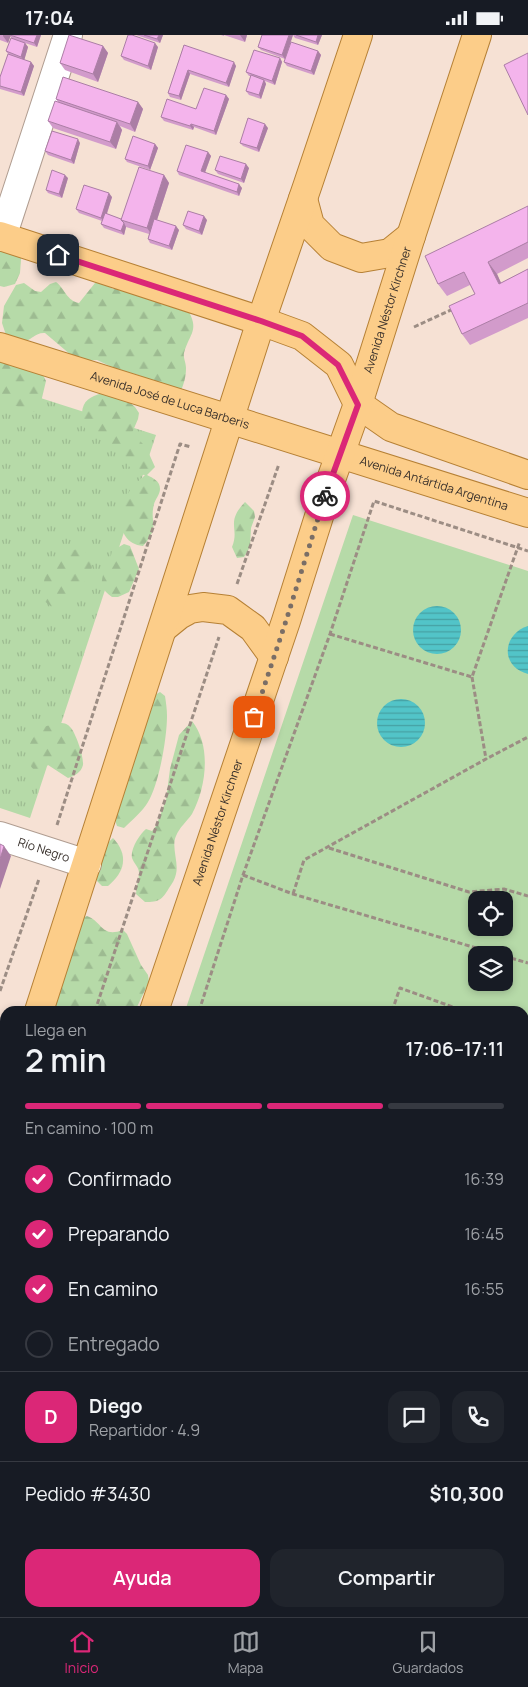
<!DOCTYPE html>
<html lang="es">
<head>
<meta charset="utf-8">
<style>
	:root { --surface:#171b24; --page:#20242c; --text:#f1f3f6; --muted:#9ea1a6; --line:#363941; --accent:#db2777 }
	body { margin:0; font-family:Manrope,sans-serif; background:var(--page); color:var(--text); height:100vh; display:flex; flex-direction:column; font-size:19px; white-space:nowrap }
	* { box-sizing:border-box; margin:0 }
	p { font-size:16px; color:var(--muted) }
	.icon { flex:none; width:28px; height:28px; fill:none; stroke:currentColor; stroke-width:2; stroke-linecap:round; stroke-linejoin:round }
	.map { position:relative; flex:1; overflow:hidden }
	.side { position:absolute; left:0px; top:971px; width:529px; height:611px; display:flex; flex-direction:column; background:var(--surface); border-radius:15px 15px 0 0; box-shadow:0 2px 8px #0003 }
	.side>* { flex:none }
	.tools { position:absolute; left:468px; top:856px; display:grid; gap:10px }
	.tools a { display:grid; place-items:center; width:45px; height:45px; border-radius:10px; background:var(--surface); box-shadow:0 2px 8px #0003; font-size:25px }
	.pin { position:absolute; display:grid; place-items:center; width:42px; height:42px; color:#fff; margin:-21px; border-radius:10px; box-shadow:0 2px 8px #0006 }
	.courier { position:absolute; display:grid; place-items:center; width:50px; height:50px; margin:-25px; border:4px solid #db2777; border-radius:50%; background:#fff; color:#222; box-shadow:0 1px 6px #0007 }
	.summary em { font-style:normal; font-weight:600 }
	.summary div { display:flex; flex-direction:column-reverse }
	.summary { display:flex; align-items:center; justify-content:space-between; height:85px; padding:0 25px }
	h1 { font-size:32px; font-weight:600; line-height:38px }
	.bar { display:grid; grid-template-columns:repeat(4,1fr); gap:8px 5px; align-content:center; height:60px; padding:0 25px }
	.bar i { height:6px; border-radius:4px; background:var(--line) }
	.bar .active { background:var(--accent) }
	.bar p { grid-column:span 4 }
	.line { display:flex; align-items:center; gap:12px; padding:0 25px; border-top:1px solid var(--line) }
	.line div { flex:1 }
	.round { display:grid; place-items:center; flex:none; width:52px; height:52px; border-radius:15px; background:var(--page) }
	ol { padding:0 25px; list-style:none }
	li { display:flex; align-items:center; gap:15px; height:55px }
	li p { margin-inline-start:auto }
	li .icon { padding:5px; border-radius:50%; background:var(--accent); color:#fff; stroke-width:4 }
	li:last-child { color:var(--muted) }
	li i { width:28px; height:28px; border:2px solid var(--line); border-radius:50% }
	.cta { display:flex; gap:10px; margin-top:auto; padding:10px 25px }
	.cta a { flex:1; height:58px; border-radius:15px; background:var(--accent); color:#fff; font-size:20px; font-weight:600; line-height:58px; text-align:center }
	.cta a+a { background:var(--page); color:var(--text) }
	.status { display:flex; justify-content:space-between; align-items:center; height:35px; padding:0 25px; background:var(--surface); direction:ltr }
	.status svg { height:14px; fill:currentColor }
	.menu { display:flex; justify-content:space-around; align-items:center; height:70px; border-top:1px solid var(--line); background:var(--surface); font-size:14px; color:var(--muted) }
	.menu a { display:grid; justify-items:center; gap:2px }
	.menu .active { color:var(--accent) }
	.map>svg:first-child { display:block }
	.grass { fill:url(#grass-tufts) }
	.forest { fill:url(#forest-firs) }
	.pitch { fill:#b6daa8; fill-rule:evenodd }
	.water { fill:url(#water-rules) }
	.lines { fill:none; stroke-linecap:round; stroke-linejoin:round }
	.minor-casing { stroke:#b09d91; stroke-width:30 }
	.major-casing { stroke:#b68035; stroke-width:30 }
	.path { stroke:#9c8d84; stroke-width:3; stroke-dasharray:5 2.5; stroke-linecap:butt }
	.minor { stroke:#fff; stroke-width:28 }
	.major { stroke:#fccd89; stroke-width:28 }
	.wall { fill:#d29bcb }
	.shaded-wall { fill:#ab7ea5 }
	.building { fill:#f4b4ec; stroke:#ab7ea5 }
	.done { stroke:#7a6e66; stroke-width:5; stroke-dasharray:0 9 }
	.route { stroke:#db2777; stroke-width:6 }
	.labels { text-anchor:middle; stroke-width:5; stroke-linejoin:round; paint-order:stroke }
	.street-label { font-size:12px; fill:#38302b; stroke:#fff }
</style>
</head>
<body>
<div class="status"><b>17:04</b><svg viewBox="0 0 49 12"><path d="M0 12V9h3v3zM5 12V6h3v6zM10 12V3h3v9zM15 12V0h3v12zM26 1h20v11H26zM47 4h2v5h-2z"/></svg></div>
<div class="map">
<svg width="528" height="1582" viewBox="0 0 528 1582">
	<defs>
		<pattern id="grass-tufts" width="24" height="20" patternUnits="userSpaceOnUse" patternTransform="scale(1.25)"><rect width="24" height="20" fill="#b6daa8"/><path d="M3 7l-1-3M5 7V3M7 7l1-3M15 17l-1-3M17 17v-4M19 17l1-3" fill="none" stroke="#9dbb91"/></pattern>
		<pattern id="forest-firs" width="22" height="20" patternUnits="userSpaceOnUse" patternTransform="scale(1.25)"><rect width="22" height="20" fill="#b6daa8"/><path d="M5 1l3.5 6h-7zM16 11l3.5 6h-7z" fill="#9dbb91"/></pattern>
		<pattern id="water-rules" width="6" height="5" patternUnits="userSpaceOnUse" patternTransform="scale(1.25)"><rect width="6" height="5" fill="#52c4c8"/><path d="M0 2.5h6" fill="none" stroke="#45a0a3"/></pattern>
	</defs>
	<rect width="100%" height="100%" fill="#f6e1d4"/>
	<!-- grass -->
	<path class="grass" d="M0 350 156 400 30 783 0 773Z"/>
	<!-- forest -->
	<g class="forest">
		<path d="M0 190 22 211 20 238 15 249 4 252 0 251Z"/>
		<path d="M56 247C65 254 67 266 79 268L95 248H102L113 254 126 250 187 273C200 296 190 297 184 318 183 322 186 328 186 333 186 342 184 348 181 356L138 340 114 333 97 325 78 326 45 298C36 297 31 305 22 308L6 300 2 288 4 271 16 250 24 248 35 256 41 257 50 249Z"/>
		<path d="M0 323 40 334 46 346 41 367V376L30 377 9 368H0Z"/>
		<path d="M102 358 121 360 135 372 139 378 138 384 132 398 146 412 155 432 147 440C153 443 160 446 160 454 160 459 155 465 154 469 149 489 161 491 143 511 115 508 118 475 129 457 133 449 139 446 145 440 129 439 125 422 115 412 101 399 80 403 82 378 83 365 90 362 102 358Z"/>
		<path d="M245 467 254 476 255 482 251 493 250 512 244 522 237 523 232 512C240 493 225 488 245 467Z"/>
		<path d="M124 509 130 511 139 534 129 557 118 562H112C91 548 109 534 112 516Z"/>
		<path d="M82 514C87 518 92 524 92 531 92 540 72 565 64 570 60 572 57 572 52 572L43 565 42 559 45 540 57 526 70 515Z"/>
		<path d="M160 657 165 661C166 668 167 674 167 681 167 703 159 749 148 767 142 777 132 785 124 793L117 791 115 785 143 667Z"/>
		<path d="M192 686C212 711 206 753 192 779 187 786 179 793 176 801 171 812 179 827 176 839 175 844 172 849 169 853 162 865 159 867 145 867L136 859C136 852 139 845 139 838 139 832 134 829 132 823 130 814 140 799 146 794L152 796 156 791 166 765 170 734 179 700Z"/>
		<path d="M60 688C65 688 68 689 71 693 76 699 84 722 83 730 81 738 74 741 68 743L48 730C33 744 25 727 29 712 31 704 37 698 42 692Z"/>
		<path d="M113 803C129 820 125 837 108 851H102L97 846C97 828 98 816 113 803Z"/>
		<path d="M87 881C103 887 101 903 123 895L127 899 141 930 148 940 149 947 135 976H42L80 884Z"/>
	</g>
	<!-- pitch -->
	<path class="pitch" d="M353 480 528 536V1582H0V1524L5 1509V1578H524V976H185ZM476 865H504V892H476ZM476 920H504V948H476Z"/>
	<!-- water -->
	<g class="water">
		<circle cx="437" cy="595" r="24"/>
		<path d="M528 591V639C500 632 502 599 528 591Z"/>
		<circle cx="401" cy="688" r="24"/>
	</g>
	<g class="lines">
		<defs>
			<g id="minor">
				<path d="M2 202 68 0"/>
				<path id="s1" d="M0 801 87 829"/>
				<path d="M0 1295 5 1296"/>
			</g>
			<g id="major">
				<path d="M303 164 310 190 332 212 361 223 390 218 411 201"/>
				<path d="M0 201 261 286 302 301 339 330 358 369 391 392 528 440"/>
				<path id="s2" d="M0 312 528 478"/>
				<path d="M163 593 179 580 190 574 203 572 228 575 253 593 274 622"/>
				<path d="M39 976 261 286 308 149 358 0"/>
				<path id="s3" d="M154 976 286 586 328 453 358 369 411 201 477 0"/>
				<path d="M0 1095 5 1080"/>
				<path d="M0 1437 5 1422"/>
			</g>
		</defs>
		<!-- minor casing -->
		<use href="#minor" class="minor-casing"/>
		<!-- major casing -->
		<use href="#major" class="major-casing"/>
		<!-- path -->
		<g class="path">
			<path d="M414 292 453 274"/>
			<path d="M237 549 279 429"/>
			<path d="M330 599 472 642 520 506"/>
			<path d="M472 642 486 724"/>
			<path d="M57 790 180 409 191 412"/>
			<path d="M329 813 469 857 504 854 528 861"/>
			<path d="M243 840 293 859 500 920"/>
			<path d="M293 859 304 825 486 724 528 702"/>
			<path d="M504 921 528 928"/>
			<path d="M0 956 39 844"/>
			<path d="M95 976 219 602"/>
			<path d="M199 976 243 840 330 599 374 466 528 516"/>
			<path d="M392 976 400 953 464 976"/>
			<path d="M524 998 528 1000"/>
			<path d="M524 1167 528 1153"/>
			<path d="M524 1189 528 1191"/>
			<path d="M524 1216 528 1217"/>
			<path d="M0 1263 5 1248"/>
			<path d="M524 1392 528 1394"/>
			<path d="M524 1436 528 1437"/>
			<path d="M524 1482 528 1483"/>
			<path d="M0 1556 5 1543"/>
		</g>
		<!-- minor -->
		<use href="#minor" class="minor"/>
		<!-- major -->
		<use href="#major" class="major"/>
	</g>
	<!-- wall -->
	<g class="wall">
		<path d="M0 0H41L37 12 25 8 28 12 24 25 31 27 34 31 24 61 0 54V42L8 19 6 16 12 4 10 1 8 8 0 5Z"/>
		<path d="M136 0H163L160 8Z"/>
		<path d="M221 0H247L245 7 224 0V1Z"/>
		<path d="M262 0H293L285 24 261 15 258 12Z"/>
		<path d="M293 0H322L318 10 295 3Z"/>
		<path d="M184 10 236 31 229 52 190 39 181 65 170 62 168 58Z"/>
		<path d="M103 11 108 18 98 47 65 35 60 28Z"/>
		<path d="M158 12 151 35 124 25 121 21Z"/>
		<path d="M318 16 321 20 314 40 287 31 284 27Z"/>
		<path d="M280 23 282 27 275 50 265 46 266 49 261 64 249 60 246 56 251 41H249L246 37Z"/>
		<path d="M226 60 229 64 216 100 194 92 193 95 164 86 161 82 196 74Z"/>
		<path d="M56 64 138 67 143 74 135 97 120 91 122 95 116 114 53 93 48 86 58 67Z"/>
		<path d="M268 93 259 117 243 111 240 108Z"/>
		<path d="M80 108 74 129 48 120 45 116Z"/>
		<path d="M155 109 158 113 150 135 127 127 125 124Z"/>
		<path d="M208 117 211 121 205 138 242 153 239 161 179 140 177 136Z"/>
		<path d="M249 133 244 148 218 139 215 135Z"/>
		<path d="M164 140 169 148 157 185 179 195 172 215 150 208 148 204 149 199 126 192 124 200 104 193 101 189 102 186 79 178 76 174 112 162 107 179 121 184Z"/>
		<path d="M68 143 62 163 48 158 46 155Z"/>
		<path d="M528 171V223L497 239 501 248 528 234V283L470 310 462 299 475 259 470 250 447 261 438 249Z"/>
		<path d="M207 185 202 200 186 194 183 190Z"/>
	</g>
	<!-- shaded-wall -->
	<g class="shaded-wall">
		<path d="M3 0H11L8 8 3 1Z"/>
		<path d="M37 0H41L37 12 34 8Z"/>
		<path d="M159 0H163L160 8 157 4Z"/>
		<path d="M240 0H247L245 7Z"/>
		<path d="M289 0H293L285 24 282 20Z"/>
		<path d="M318 0H322L318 10 316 7Z"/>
		<path d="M25 8 28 12 24 26 21 22Z"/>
		<path d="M155 8 158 12 151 35 148 31Z"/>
		<path d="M103 11 108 18 98 47 93 39Z"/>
		<path d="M318 16 321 20 314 40 311 36Z"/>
		<path d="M280 23 282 27 275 50 272 46Z"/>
		<path d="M31 27 34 31 24 61 21 57Z"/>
		<path d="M234 27 236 31 229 52 226 48Z"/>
		<path d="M188 35 190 39 181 65 179 61Z"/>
		<path d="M264 45 266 49 261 64 259 60Z"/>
		<path d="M226 60 229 64 216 100 214 96Z"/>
		<path d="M138 67 143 74 135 97 130 89Z"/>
		<path d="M117 87 122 95 116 114 110 107Z"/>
		<path d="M191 89 194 92 193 95 190 91Z"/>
		<path d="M265 89 268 93 259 117 257 113Z"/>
		<path d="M78 104 80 108 74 129 71 125Z"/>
		<path d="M155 109 158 113 150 135 148 131Z"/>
		<path d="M208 117 211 121 204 140 201 136Z"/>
		<path d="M246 129 249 133 244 148 241 144Z"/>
		<path d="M65 140 68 143 62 163 59 159Z"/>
		<path d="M164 140 169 148 152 200 147 193Z"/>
		<path d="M239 149 242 153 239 161 237 157Z"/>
		<path d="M109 158 112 162 104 187 101 183Z"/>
		<path d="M204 181 207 185 202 200 199 196Z"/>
		<path d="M124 188 126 192 124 200 121 196Z"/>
		<path d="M176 191 179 195 172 215 169 211Z"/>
		<path d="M488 227 497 239 507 261 499 249Z"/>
		<path d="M4 811 11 821 0 854V824Z"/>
		<path d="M528 1015V1038L524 1050V1028Z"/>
	</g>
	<!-- building -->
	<g class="building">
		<path d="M10 0H37L34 8Z"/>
		<path d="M69 0 103 11 93 39 60 28Z"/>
		<path d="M128 0H132L155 8 148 31 121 21Z"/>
		<path d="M144 0H159L157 4Z"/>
		<path d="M262 0H289L282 20 258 12Z"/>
		<path d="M296 0H318L316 7Z"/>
		<path d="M11 3 25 8 21 22 6 16Z"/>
		<path d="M291 7 318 16 311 36 284 27Z"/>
		<path d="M184 10 234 27 226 48 188 35 179 61 168 58Z"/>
		<path d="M254 15 280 23 272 46 246 37Z"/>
		<path d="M528 18V80L504 30Z"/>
		<path d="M8 19 31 27 21 57 0 51V42Z"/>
		<path d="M251 40 264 45 259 60 246 56Z"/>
		<path d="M63 42 138 67 130 89 56 64Z"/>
		<path d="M204 53 226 60 214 96 191 89 190 91 161 82 167 64 196 74Z"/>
		<path d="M55 66 117 87 110 107 48 86Z"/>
		<path d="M248 83 265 89 257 113 240 108Z"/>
		<path d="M52 96 78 104 71 125 45 116Z"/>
		<path d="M133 101 155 109 148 131 125 124Z"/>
		<path d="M186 110 208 117 201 136 239 149 237 157 177 136Z"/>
		<path d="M220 121 246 129 241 144 215 135Z"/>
		<path d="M139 132 164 140 147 193 121 185Z"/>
		<path d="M52 135 65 140 59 159 46 155Z"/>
		<path d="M84 150 109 158 101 183 76 174Z"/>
		<path d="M528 171V207L488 227 499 249 528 234V268L462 299 449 271 475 259 464 237 438 249 425 221Z"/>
		<path d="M188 176 204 181 199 196 183 190Z"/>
		<path d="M105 178 121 184V185L124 188 121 196 101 189Z"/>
		<path d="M154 184 176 191 169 211 148 204Z"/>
		<path d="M0 809 4 811 0 824Z"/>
		<path d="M524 1008 528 1009V1015L524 1028Z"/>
	</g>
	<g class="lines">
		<!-- done -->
		<path class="done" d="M254 682 286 586 325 461"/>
		<!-- route -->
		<path class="route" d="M58 220 261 286 302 301 338 330 358 370 325 461"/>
	</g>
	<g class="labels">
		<!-- street labels -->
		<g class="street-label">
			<text dy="4" stroke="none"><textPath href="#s3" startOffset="739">Avenida Néstor Kirchner</textPath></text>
			<text dy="4" stroke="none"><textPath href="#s2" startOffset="178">Avenida José de Luca Barberis</textPath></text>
			<text dy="4" stroke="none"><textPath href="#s2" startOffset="455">Avenida Antártida Argentina</textPath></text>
			<text dy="4" stroke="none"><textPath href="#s3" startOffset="199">Avenida Néstor Kirchner</textPath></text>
			<text dy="4" stroke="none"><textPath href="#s1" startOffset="46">Río Negro</textPath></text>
		</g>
	</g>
</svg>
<div class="tools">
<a><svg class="icon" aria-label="locate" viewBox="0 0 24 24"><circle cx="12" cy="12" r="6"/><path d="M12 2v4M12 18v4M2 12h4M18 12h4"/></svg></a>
<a><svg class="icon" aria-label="layers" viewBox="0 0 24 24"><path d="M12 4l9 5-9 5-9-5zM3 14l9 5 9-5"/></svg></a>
</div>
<div class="pin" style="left:254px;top:682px;background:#ea580c"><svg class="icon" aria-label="bag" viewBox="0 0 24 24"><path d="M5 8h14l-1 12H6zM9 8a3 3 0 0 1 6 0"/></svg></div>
<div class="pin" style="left:58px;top:220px;background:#1f2937"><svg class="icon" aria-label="home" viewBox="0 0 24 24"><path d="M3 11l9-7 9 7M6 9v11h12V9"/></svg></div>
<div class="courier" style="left:325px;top:461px"><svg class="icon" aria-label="bike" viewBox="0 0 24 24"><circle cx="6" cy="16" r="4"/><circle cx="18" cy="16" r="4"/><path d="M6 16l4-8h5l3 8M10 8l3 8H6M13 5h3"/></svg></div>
<section class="side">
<div class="summary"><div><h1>2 min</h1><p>Llega en</p></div><em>17:06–17:11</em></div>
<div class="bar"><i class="active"></i><i class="active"></i><i class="active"></i><i></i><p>En camino · 100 m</p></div>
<ol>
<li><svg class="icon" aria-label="check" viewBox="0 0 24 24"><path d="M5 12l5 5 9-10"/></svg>Confirmado<p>16:39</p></li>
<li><svg class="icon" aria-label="check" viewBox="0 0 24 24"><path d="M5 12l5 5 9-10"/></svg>Preparando<p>16:45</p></li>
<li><svg class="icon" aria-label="check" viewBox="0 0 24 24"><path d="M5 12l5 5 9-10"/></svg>En camino<p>16:55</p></li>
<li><i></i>Entregado</li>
</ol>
<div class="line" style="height:90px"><b class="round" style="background:var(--accent);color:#fff">D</b><div><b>Diego</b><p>Repartidor · 4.9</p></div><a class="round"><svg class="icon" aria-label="chat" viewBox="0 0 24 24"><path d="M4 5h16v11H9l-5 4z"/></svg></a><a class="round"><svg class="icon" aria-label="phone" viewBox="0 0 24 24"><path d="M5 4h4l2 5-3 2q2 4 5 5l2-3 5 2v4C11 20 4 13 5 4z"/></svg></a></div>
<div class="line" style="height:65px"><div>Pedido #3430</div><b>$10,300</b></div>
<div class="cta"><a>Ayuda</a><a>Compartir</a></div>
</section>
</div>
<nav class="menu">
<a class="active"><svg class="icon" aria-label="home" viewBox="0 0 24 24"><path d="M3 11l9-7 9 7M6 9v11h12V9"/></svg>Inicio</a>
<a><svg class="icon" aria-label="map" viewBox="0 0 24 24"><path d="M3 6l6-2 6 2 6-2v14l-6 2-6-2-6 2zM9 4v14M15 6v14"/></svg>Mapa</a>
<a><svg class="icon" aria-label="saved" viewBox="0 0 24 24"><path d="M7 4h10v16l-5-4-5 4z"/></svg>Guardados</a>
</nav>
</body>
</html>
